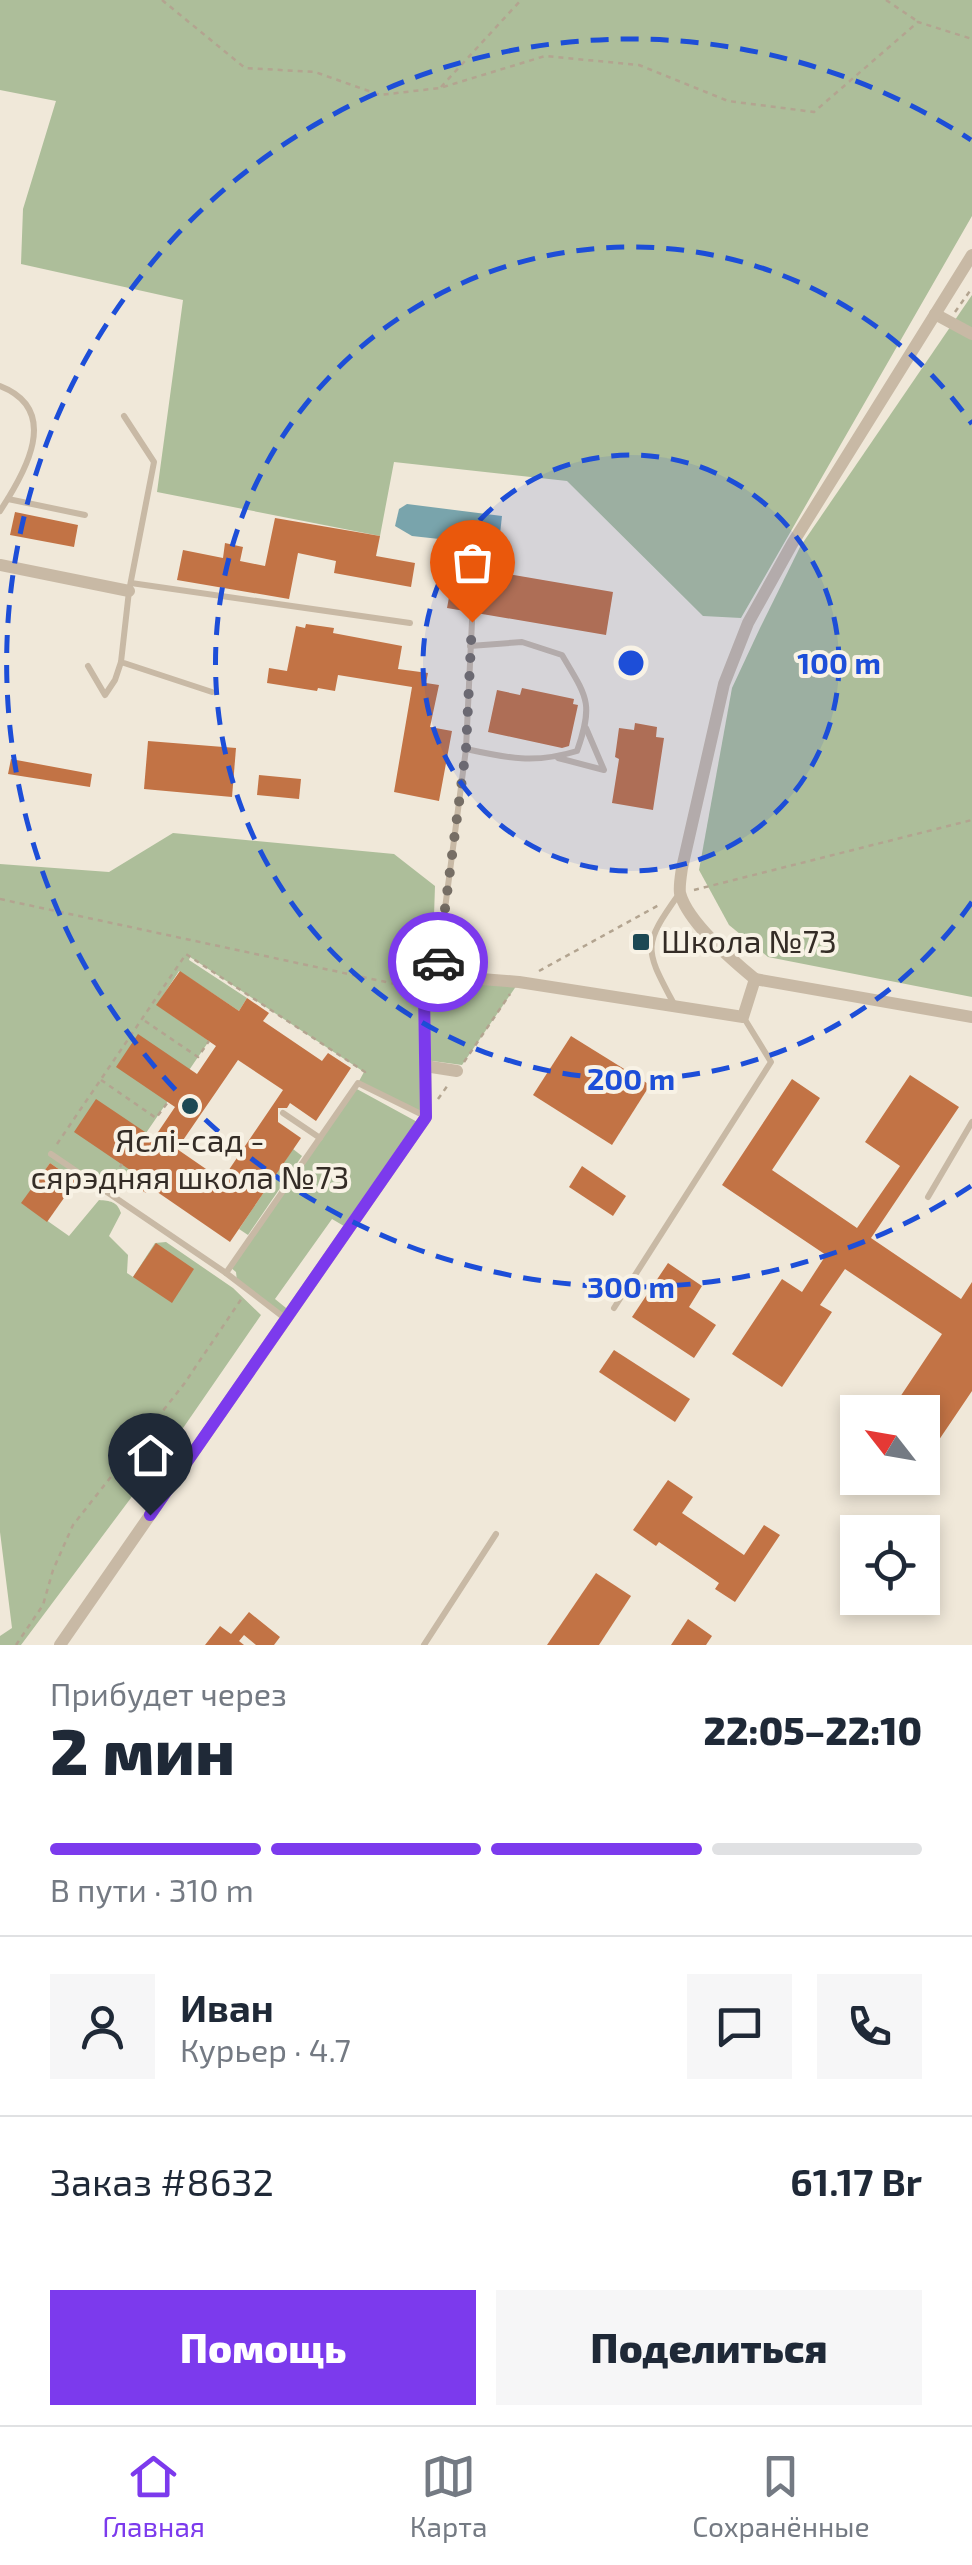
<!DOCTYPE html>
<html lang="ru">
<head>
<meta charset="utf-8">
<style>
	:root { --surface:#fff; --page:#f6f6f7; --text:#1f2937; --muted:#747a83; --line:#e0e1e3; --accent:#7c3aed }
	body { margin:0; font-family:"Exo 2",sans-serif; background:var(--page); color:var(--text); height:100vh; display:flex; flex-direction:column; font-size:38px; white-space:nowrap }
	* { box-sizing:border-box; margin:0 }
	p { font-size:32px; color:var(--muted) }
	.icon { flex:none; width:55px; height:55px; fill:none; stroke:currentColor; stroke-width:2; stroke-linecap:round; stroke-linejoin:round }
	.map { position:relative; height:1645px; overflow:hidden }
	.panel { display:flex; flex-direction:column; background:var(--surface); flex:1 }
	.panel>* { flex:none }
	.needle { width:65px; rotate:301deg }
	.fabs { position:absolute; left:840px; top:1395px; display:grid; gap:20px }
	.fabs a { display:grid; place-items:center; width:100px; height:100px; border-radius:0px; background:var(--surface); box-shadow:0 5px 15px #0003; font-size:50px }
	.pin { position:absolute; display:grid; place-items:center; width:85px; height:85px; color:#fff; margin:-102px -42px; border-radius:50% 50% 50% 0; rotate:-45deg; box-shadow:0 0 10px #0007 }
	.pin .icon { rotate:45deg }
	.courier { position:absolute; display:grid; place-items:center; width:100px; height:100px; margin:-50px; border:8px solid #7c3aed; border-radius:50%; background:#fff; color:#222; box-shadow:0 2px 12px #0007 }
	.overview em { font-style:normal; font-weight:800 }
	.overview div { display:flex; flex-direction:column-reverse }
	.overview { display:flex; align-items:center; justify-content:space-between; height:170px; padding:0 50px }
	h1 { font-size:65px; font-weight:800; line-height:75px }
	.bar { display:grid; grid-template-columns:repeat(4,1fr); gap:15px 10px; align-content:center; height:120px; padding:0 50px }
	.bar i { height:12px; border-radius:8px; background:var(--line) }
	.bar .selected { background:var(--accent) }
	.bar p { grid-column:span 4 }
	.line { display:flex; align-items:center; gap:25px; padding:0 50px; border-top:2px solid var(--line) }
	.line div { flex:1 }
	.round { display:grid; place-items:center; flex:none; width:105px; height:105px; border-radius:0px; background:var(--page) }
	.action { display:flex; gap:20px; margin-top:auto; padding:20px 50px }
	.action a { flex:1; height:115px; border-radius:0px; background:var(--accent); color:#fff; font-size:40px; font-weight:800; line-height:115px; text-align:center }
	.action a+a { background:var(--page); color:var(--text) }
	.tabs { display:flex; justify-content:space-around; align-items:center; height:140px; border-top:2px solid var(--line); background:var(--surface); font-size:28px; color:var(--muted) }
	.tabs a { display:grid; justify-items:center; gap:5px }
	.tabs .selected { color:var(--accent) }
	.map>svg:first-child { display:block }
	.green { fill:#adbe9a }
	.water { fill:#79a4ac }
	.building { fill:#c27345; fill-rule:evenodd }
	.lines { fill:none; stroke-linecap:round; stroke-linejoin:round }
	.path { stroke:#b3a490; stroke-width:2.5; stroke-dasharray:5 5; stroke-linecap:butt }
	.lane { stroke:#c8b9a5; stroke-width:6 }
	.street { stroke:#c8b9a5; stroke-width:12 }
	.done { stroke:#766e65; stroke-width:10; stroke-dasharray:0 18 }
	.route { stroke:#7c3aed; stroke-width:12 }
	.ring { fill:none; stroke:#1d4ed8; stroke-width:5; stroke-dasharray:18 12 }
	.poi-dot { fill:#1d4954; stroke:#f8f2e5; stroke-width:4 }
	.labels { text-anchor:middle; stroke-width:8; stroke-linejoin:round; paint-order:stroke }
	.poi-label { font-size:32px; fill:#342c26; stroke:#f8f2e5; text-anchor:start }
	.centre { fill:#1d4ed8; stroke:#f8f2e5; stroke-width:5 }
	.ring-label { font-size:30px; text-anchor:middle; font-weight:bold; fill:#1d4ed8; stroke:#f8f2e5; stroke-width:8; stroke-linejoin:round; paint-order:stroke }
</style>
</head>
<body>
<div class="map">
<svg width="972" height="1645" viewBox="0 0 972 1645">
	<rect width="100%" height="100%" fill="#f0e8d9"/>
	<!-- green -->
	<g class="green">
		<path d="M0 0H972V216L741 618 703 616 567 481 394 462 380 536 157 492 183 300 21 264 23 209 56 101 0 90Z"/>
		<path d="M972 295V997L768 957 729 925 699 870 732 688 760 628 800 547Z"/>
		<path d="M173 833 394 854 435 886 432 976 420 990V1113L358 1083 364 1072 190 957 189 960 247 998 239 1011 179 971 157 1005 209 1041 146 1133 133 1172 116 1198 80 1174 76 1181 50 1163 22 1203 69 1236 99 1200C110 1201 117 1201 121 1213L109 1236 128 1255 127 1273 133 1277 155 1243 166 1242 233 1288 261 1315 181 1431 21 1645H0V1636L12 1628 0 1532V864L109 872Z"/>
		<path d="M436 978 519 982 462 1065 425 1060 424 991Z"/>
		<path d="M355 1088 421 1124 349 1229 332 1219 275 1299 291 1312 286 1319 237 1281 236 1272 230 1267Z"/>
		<path d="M293 1149 302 1156 248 1235 239 1229Z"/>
	</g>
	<!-- water -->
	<path class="water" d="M407 504 502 516 499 543 494 545 412 536 395 526 399 509Z"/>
	<!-- building -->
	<g class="building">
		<path d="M15 512 78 525 74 547 10 535Z"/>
		<path d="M275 518 380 536 376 556 415 563 411 587 334 573 336 561 298 553 289 599 177 580 183 550 223 558 225 543 243 547 240 561 265 566Z"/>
		<path d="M455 565 613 592 606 635 447 608Z"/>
		<path d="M306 624 334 628 333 633 402 646 398 669 428 673 426 683 439 685 430 727 452 731 439 801 394 792 412 687 338 675 335 691 318 688 317 691 267 683 269 668 287 671 296 626 305 628Z"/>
		<path d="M522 688 574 699 573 704 578 705 569 746 562 748 488 732 497 690 520 695Z"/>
		<path d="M635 723 657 727 656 737 664 738 653 810 612 803 619 759 615 757 619 728 634 730Z"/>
		<path d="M148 741 236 748 232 797 144 789Z"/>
		<path d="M11 759 92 774 90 787 8 774Z"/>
		<path d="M259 775 301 779 299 799 257 795Z"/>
		<path d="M180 971 239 1011 247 998 269 1013 263 1021 322 1061 328 1053 351 1068 316 1121 290 1103 287 1108H278V1122L301 1138 230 1242 150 1187 146 1193 127 1181 133 1172 74 1132 96 1099 154 1138 175 1107 116 1067 138 1034 197 1074 216 1046 156 1005ZM238 1060 283 1090 222 1180 177 1149Z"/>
		<path d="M571 1036 650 1085 612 1145 533 1095Z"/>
		<path d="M910 1075 959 1107 871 1238 961 1299 972 1282V1391L922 1465V1412H890L942 1334 845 1269 820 1305 832 1312 782 1387 732 1354 782 1279 802 1292 826 1255 722 1185 792 1079 820 1098 772 1170 857 1228 900 1166 865 1142Z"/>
		<path d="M50 1163 76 1181 47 1222 21 1203Z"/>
		<path d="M582 1166 626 1196 613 1216 569 1187Z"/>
		<path d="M156 1243 194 1269 172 1303 133 1277Z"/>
		<path d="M668 1263 702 1286 689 1307 716 1325 694 1358 632 1317Z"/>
		<path d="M614 1350 690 1399 675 1422 599 1372Z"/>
		<path d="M668 1480 693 1497 682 1513 744 1555 764 1525 780 1535 735 1602 715 1589 719 1583 659 1542 656 1546 633 1530Z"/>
		<path d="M596 1573 631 1596 599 1645H547Z"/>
		<path d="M249 1612 280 1637 274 1645H256L244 1635 239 1641 244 1645H205L220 1626 231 1634Z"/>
		<path d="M688 1619 712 1636 706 1645H671Z"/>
	</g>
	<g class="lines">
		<!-- path -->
		<g class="path">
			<path d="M162 0 245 68 315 72 380 95 440 88 545 56 639 65 728 101 814 112 918 22 972 39"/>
			<path d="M886 0 917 21"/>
			<path d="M441 87 521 0"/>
			<path d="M955 312 972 288"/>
			<path d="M694 890 972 820"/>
			<path d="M0 899 409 987"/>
			<path d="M539 971 659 905"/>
			<path d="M145 1021 198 1057 209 1041"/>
			<path d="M464 1062 510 994"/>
			<path d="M101 1080 156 1118 168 1102"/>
			<path d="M438 1099 448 1085"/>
			<path d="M57 1144 186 954 365 1072 364 1075"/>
			<path d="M108 1183 122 1164"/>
			<path d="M16 1645 43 1605 53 1570 73 1525 184 1384 242 1298"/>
		</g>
		<!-- lane -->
		<g class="lane">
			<path d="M0 386C62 410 25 473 0 511"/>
			<path d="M124 416 154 462 129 591 121 662 212 692"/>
			<path d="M8 499 85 515"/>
			<path d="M131 583 410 623"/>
			<path d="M88 666 105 695 115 680 121 662"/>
			<path d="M466 749C507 758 535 764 577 751 594 703 587 697 562 655L522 642 470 646"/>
			<path d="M558 758 604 770 586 728"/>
			<path d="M436 977 466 749 472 621"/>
			<path d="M675 1006C645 949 641 947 679 894"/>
			<path d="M283 1113 320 1138"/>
			<path d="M51 1154 226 1273"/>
			<path d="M928 1197 972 1122"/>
			<path d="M614 1308 771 1062 744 1018"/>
			<path d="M286 1319 226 1273 358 1083 425 1116"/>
			<path d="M424 1645 496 1534"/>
		</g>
		<!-- street -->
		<g class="street">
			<path d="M935 314 972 334"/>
			<path d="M0 565 129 591"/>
			<path d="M755 979C733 961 687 921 680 893 679 886 681 875 682 868L724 684 748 623 792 544 972 255"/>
			<path d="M425 1066 457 1071"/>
			<path d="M60 1645 426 1117 424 991 443 976 519 982 743 1017 755 979 972 1017"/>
		</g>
	</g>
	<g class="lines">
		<!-- done -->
		<path class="done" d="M438 962 466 749 472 622"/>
		<!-- route -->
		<path class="route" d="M150 1515 426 1117 424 991 436 978 438 962"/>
	</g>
	<!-- distance rings -->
	<circle cx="631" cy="663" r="208" fill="#1d4ed8" fill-opacity=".12"/>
	<g class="ring">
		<circle cx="631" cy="663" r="208"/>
		<path d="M972 902A416 416 0 1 1 972 424"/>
		<path d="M971 1186A624 624 0 1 1 971 140"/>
	</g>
	<!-- markers -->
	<g class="poi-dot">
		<rect x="631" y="932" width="20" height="20" rx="5"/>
		<circle cx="190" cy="1106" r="10"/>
	</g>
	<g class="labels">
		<!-- poi labels -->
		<g class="poi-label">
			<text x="661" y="953">Школа №73</text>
			<text x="190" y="1152" text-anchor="middle">Яслі-сад -<tspan x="190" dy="37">сярэдняя школа №73</tspan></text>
		</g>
	</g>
	<circle cx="631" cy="663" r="15" class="centre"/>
	<g class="ring-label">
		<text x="839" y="674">100 m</text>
		<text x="631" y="1090">200 m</text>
		<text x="631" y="1298">300 m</text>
	</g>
</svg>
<div class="fabs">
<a><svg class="needle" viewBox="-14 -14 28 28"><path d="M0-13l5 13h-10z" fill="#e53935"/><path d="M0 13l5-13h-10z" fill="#747a83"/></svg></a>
<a><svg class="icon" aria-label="locate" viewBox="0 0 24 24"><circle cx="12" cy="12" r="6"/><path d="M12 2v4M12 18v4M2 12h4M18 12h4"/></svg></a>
</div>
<div class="pin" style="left:472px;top:622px;background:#ea580c"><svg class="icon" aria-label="bag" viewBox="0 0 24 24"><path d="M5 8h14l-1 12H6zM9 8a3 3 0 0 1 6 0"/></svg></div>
<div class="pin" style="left:150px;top:1515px;background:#1f2937"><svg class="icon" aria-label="home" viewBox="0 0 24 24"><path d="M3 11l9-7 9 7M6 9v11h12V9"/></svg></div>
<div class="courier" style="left:438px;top:962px"><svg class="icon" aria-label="car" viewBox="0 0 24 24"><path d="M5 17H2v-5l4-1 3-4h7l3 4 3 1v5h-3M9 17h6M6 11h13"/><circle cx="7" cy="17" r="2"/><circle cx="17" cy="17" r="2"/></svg></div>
</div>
<section class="panel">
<div class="overview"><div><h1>2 мин</h1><p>Прибудет через</p></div><em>22:05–22:10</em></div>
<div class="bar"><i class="selected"></i><i class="selected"></i><i class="selected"></i><i></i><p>В пути · 310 m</p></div>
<div class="line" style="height:180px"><a class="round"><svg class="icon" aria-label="person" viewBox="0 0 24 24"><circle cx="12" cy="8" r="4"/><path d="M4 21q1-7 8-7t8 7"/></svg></a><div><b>Иван</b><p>Курьер · 4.7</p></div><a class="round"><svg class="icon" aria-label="chat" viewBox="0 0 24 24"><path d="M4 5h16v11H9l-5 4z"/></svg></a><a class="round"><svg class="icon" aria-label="phone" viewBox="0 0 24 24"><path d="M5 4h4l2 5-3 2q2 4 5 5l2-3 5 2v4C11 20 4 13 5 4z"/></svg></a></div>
<div class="line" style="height:130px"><div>Заказ #8632</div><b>61.17 Br</b></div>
<div class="action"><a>Помощь</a><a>Поделиться</a></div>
</section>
<nav class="tabs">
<a class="selected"><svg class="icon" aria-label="home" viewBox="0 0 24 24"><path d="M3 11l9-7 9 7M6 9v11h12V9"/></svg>Главная</a>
<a><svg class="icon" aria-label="map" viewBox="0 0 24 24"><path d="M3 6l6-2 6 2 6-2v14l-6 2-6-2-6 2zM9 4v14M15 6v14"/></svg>Карта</a>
<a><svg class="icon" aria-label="saved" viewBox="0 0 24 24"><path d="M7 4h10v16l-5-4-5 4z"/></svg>Сохранённые</a>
</nav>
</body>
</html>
